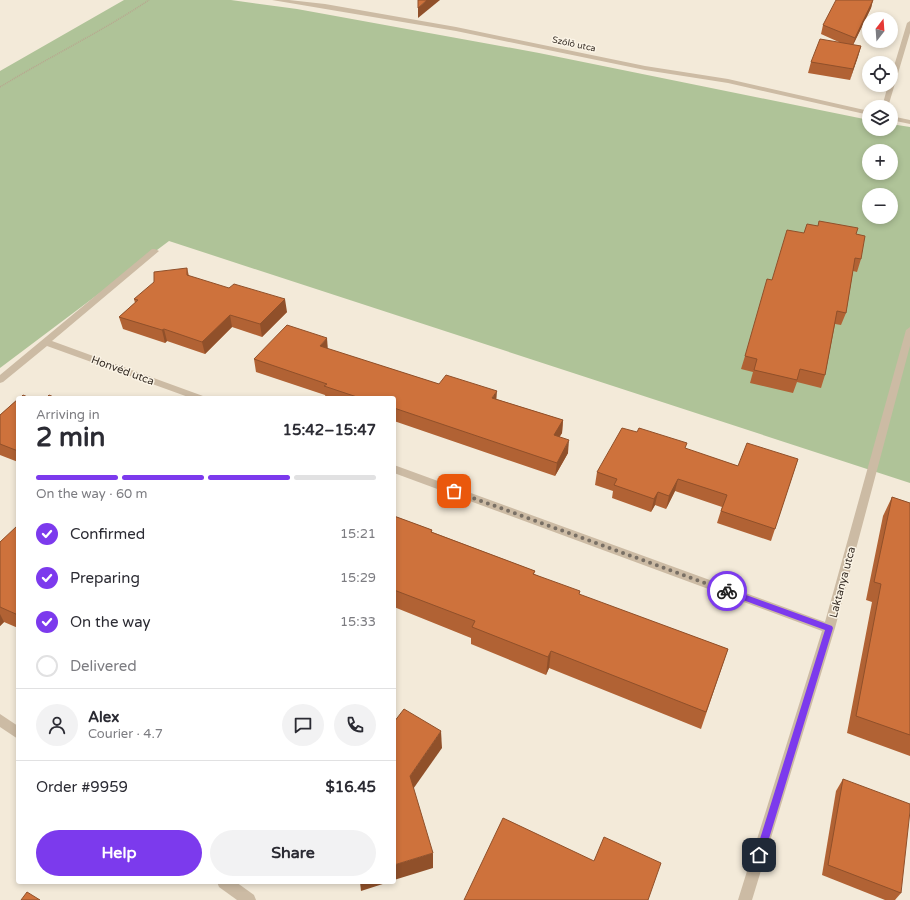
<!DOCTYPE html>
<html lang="en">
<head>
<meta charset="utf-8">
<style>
	:root { --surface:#fff; --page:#f2f2f3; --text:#2b2b33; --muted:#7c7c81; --line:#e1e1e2; --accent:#7c3aed }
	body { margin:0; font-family:"Varela Round",sans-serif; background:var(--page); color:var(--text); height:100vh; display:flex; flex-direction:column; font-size:15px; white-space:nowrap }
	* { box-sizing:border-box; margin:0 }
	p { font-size:13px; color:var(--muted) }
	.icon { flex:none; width:22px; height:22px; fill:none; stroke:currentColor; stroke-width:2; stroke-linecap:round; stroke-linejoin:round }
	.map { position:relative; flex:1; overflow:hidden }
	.panel { position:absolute; left:16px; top:396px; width:380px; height:488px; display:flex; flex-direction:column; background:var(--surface); border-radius:4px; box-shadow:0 2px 6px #0003 }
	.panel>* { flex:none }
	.needle { width:26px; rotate:17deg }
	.buttons { position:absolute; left:862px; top:12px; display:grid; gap:8px }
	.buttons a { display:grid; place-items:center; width:36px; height:36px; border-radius:50%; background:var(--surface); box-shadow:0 2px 6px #0003; font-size:20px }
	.pin { position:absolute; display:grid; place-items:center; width:34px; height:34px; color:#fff; margin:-17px; border-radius:8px; box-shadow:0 2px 6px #0006 }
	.courier { position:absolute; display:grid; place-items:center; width:40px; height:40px; margin:-20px; border:3px solid #7c3aed; border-radius:50%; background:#fff; color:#222; box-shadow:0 1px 5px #0007 }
	.summary em { font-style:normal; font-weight:700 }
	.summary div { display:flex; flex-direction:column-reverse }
	.summary { display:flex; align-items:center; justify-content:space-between; height:68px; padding:0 20px }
	h1 { font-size:26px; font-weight:700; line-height:30px }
	.bar { display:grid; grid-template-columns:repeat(4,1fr); gap:6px 4px; align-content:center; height:48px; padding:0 20px }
	.bar i { height:5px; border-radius:3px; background:var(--line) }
	.bar .on { background:var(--accent) }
	.bar p { grid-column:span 4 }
	.line { display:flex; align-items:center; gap:10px; padding:0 20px; border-top:1px solid var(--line) }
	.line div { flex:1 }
	.round { display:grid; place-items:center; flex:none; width:42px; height:42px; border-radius:21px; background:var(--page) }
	ol { padding:0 20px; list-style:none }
	li { display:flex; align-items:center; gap:12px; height:44px }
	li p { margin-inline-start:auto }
	li .icon { padding:4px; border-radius:50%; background:var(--accent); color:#fff; stroke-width:4 }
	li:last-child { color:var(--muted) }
	li i { width:22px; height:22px; border:2px solid var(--line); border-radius:50% }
	.action { display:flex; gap:8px; margin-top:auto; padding:8px 20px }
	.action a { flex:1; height:46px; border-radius:24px; background:var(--accent); color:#fff; font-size:16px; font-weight:700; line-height:46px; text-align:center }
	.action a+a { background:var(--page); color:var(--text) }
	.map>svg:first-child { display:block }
	.green { fill:#afc398; fill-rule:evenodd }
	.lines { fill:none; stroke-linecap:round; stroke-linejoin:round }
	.path { stroke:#b8a68f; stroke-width:1.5; stroke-dasharray:1 1; stroke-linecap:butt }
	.minor { fill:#ccbba4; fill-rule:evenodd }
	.wall { fill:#b16234 }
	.shaded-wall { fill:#90502a }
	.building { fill:#ce723c; stroke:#90502a }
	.route { fill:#7c3aed }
	.done { stroke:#797065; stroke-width:4; stroke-dasharray:0 7.2 }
	.labels { text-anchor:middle; stroke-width:3; stroke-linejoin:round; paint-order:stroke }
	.far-street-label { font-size:9px; fill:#372e26; stroke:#fbf4e6 }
	.street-label { font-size:11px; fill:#372e26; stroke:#fbf4e6 }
</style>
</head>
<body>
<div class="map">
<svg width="910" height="900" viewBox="0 0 910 900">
	<rect width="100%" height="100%" fill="#f3ead9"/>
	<!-- green -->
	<path class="green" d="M124 0H231L297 9 539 53 869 120V129H891V124L910 127V483L169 241 0 368V71ZM869 151H891V173H869ZM869 195H891V217H869Z"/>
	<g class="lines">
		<!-- path -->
		<path class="path" d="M0 87C49 57 101 32 149 0"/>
		<!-- minor -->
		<g class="minor">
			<path d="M272 0H289L325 4 456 27 645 66 728 79 869 111V115L728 83 645 70 456 31Z"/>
			<path d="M910 21V33L888 107H882L888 85H891V76L907 23Z"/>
			<path d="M891 116 910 120V124L891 120Z"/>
			<path d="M152 249H155L159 251 52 341 203 396 205 398H191L47 346 3 382 0 383V375Z"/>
			<path d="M910 327V346L835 628 752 900H738L822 631 394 473V465L825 622 906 330Z"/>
			<path d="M0 714 18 726V739L0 727Z"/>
			<path d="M217 882H236L254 895 256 900H237L219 887Z"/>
		</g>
	</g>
	<!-- wall -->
	<g class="wall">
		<path d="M873 0 871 8 853 45 861 46 850 80 808 73 811 62 841 43 821 34 823 25Z"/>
		<path d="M804 233 856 234 861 259 857 272 853 271 846 313 841 325 835 324 825 375 821 388 797 382 793 393 750 383 753 372 741 369 745 356Z"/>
		<path d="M187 268 189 276 287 312 262 337 232 327 205 354 167 341 165 343 123 329 119 317 135 303 134 299Z"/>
		<path d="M328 349 439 384 496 399 563 420 562 433 559 437 568 453 555 476 394 421V398H326L325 395 256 372 254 359Z"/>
		<path d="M18 399V462L0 455V415Z"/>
		<path d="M686 449 738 466 798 459 771 541 717 523 722 507 675 491 666 509 655 505 651 512 612 498 613 491 595 485 597 472Z"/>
		<path d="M892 497 910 503V756L847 733 872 602 866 600 883 516Z"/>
		<path d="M394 516 432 530V532L535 571 534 574 580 595 728 649 701 729 549 668 546 675 471 644V638L394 607Z"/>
		<path d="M18 527V628L4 622 0 626V542Z"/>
		<path d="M843 779 901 893 895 900H885L822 875 836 791Z"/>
	</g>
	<!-- shaded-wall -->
	<g class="shaded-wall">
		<path d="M427 0H440L418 18V8Z"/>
		<path d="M873 0 871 8 852 47 855 38Z"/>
		<path d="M861 46 858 57 850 80 853 69Z"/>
		<path d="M285 299 287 312 262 337 260 324Z"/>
		<path d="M230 315 232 327 205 354 202 342Z"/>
		<path d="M164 329 167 341 165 343 162 330Z"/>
		<path d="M327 338 328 351 320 346Z"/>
		<path d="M497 391 496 404 492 398Z"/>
		<path d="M563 420 562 433 553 448 554 435Z"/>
		<path d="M569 440 568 453 555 476 557 463Z"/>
		<path d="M678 479 675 491 666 509 669 496Z"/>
		<path d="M658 492 655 505 651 512 654 499Z"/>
		<path d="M0 614 4 622 0 626Z"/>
		<path d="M551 651 549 668 546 675 548 657Z"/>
		<path d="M441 731 442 748 411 792 410 776Z"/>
		<path d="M433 853V868L394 880V865Z"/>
		<path d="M360 882H389L361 891Z"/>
	</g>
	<!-- building -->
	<g class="building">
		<path d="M418 0H427L418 8Z"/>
		<path d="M836 0H873L855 38 823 25Z"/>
		<path d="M820 39 861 46 853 69 811 62Z"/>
		<path d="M819 221 858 228 856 234 865 236 861 259 855 258 846 313 837 311 825 375 800 369 797 380 754 370 757 359 745 356 767 279 772 280 787 230 804 233 807 224 818 226Z"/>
		<path d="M187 268V275L229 288 234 284 285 299 260 324 230 315 202 342 164 329 162 330 119 317 138 300 134 299 154 282V272Z"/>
		<path d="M287 325 327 338 320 346 439 384 446 375 497 391 492 398 563 420 554 435 569 440 557 463 394 408V398H360L324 386 327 384 254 359Z"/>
		<path d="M23 395 30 398H20Z"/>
		<path d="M49 395 56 398H46Z"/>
		<path d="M18 399V451L0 444V415Z"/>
		<path d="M622 428 637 432 639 428 687 443 685 448 738 466 747 443 798 459 775 529 721 511 727 495 678 479 669 496 658 492 654 499 614 485 617 479 597 472Z"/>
		<path d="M892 497 910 503V735L856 716 881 584 874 582Z"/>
		<path d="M394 516 432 530 431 532 535 571 533 574 580 591 579 594 728 649 706 712 551 651 548 657 472 627 475 621 394 590Z"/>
		<path d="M17 526 18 527V615L0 607V542Z"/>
		<path d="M404 709 441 731 410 776 433 853 394 865V722Z"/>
		<path d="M843 779 910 804V811L901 893 828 865Z"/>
		<path d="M503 818 594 861 604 837 661 863 648 900H464Z"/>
		<path d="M27 892 40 900H21Z"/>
	</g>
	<!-- route -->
	<path class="route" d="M727 588 832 626 833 628 764 855 762 858 759 859 756 858 755 855 825 630 724 593V589Z"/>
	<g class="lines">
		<!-- done -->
		<path class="done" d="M454 491 727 591"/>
	</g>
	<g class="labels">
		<!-- far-street labels -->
		<g class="far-street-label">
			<text transform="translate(574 44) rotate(12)" y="3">Szőlő utca</text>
		</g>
		<!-- street labels -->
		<g class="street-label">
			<text transform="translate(123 370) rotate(20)" y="4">Honvéd utca</text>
			<text transform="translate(842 582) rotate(-75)" y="4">Laktanya utca</text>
		</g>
	</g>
</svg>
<div class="buttons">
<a><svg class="needle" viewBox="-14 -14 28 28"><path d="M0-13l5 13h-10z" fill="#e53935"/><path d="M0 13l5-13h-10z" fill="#7c7c81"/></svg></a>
<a><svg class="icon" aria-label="locate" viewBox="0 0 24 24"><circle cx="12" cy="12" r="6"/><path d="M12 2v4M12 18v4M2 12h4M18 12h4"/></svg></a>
<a><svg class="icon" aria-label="layers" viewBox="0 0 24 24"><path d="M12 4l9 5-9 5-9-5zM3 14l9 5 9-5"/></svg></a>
<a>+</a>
<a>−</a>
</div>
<div class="pin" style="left:454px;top:491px;background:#ea580c"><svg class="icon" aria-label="bag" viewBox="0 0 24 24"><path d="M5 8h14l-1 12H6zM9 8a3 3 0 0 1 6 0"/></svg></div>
<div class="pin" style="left:759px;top:855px;background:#1f2937"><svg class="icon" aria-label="home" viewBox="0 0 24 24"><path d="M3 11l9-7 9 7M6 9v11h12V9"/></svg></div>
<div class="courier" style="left:727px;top:591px"><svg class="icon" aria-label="bike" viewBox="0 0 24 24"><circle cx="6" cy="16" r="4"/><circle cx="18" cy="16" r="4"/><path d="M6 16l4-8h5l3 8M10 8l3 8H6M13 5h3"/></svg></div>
<section class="panel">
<div class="summary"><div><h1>2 min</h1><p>Arriving in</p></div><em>15:42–15:47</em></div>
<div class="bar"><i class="on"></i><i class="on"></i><i class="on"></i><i></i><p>On the way · 60 m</p></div>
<ol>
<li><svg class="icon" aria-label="check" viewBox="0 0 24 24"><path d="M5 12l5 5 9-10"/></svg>Confirmed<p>15:21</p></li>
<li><svg class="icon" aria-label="check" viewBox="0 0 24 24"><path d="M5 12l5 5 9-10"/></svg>Preparing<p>15:29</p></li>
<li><svg class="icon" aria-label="check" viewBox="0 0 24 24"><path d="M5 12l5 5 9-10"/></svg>On the way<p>15:33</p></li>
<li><i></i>Delivered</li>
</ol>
<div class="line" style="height:72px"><a class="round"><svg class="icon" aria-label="person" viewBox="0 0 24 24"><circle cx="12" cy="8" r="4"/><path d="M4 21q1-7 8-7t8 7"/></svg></a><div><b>Alex</b><p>Courier · 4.7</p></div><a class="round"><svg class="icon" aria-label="chat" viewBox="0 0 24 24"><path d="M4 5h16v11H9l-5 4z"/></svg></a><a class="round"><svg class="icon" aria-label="phone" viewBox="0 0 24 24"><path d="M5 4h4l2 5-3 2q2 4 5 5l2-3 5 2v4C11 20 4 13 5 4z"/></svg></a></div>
<div class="line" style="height:52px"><div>Order #9959</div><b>$16.45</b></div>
<div class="action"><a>Help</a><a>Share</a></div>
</section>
</div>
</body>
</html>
